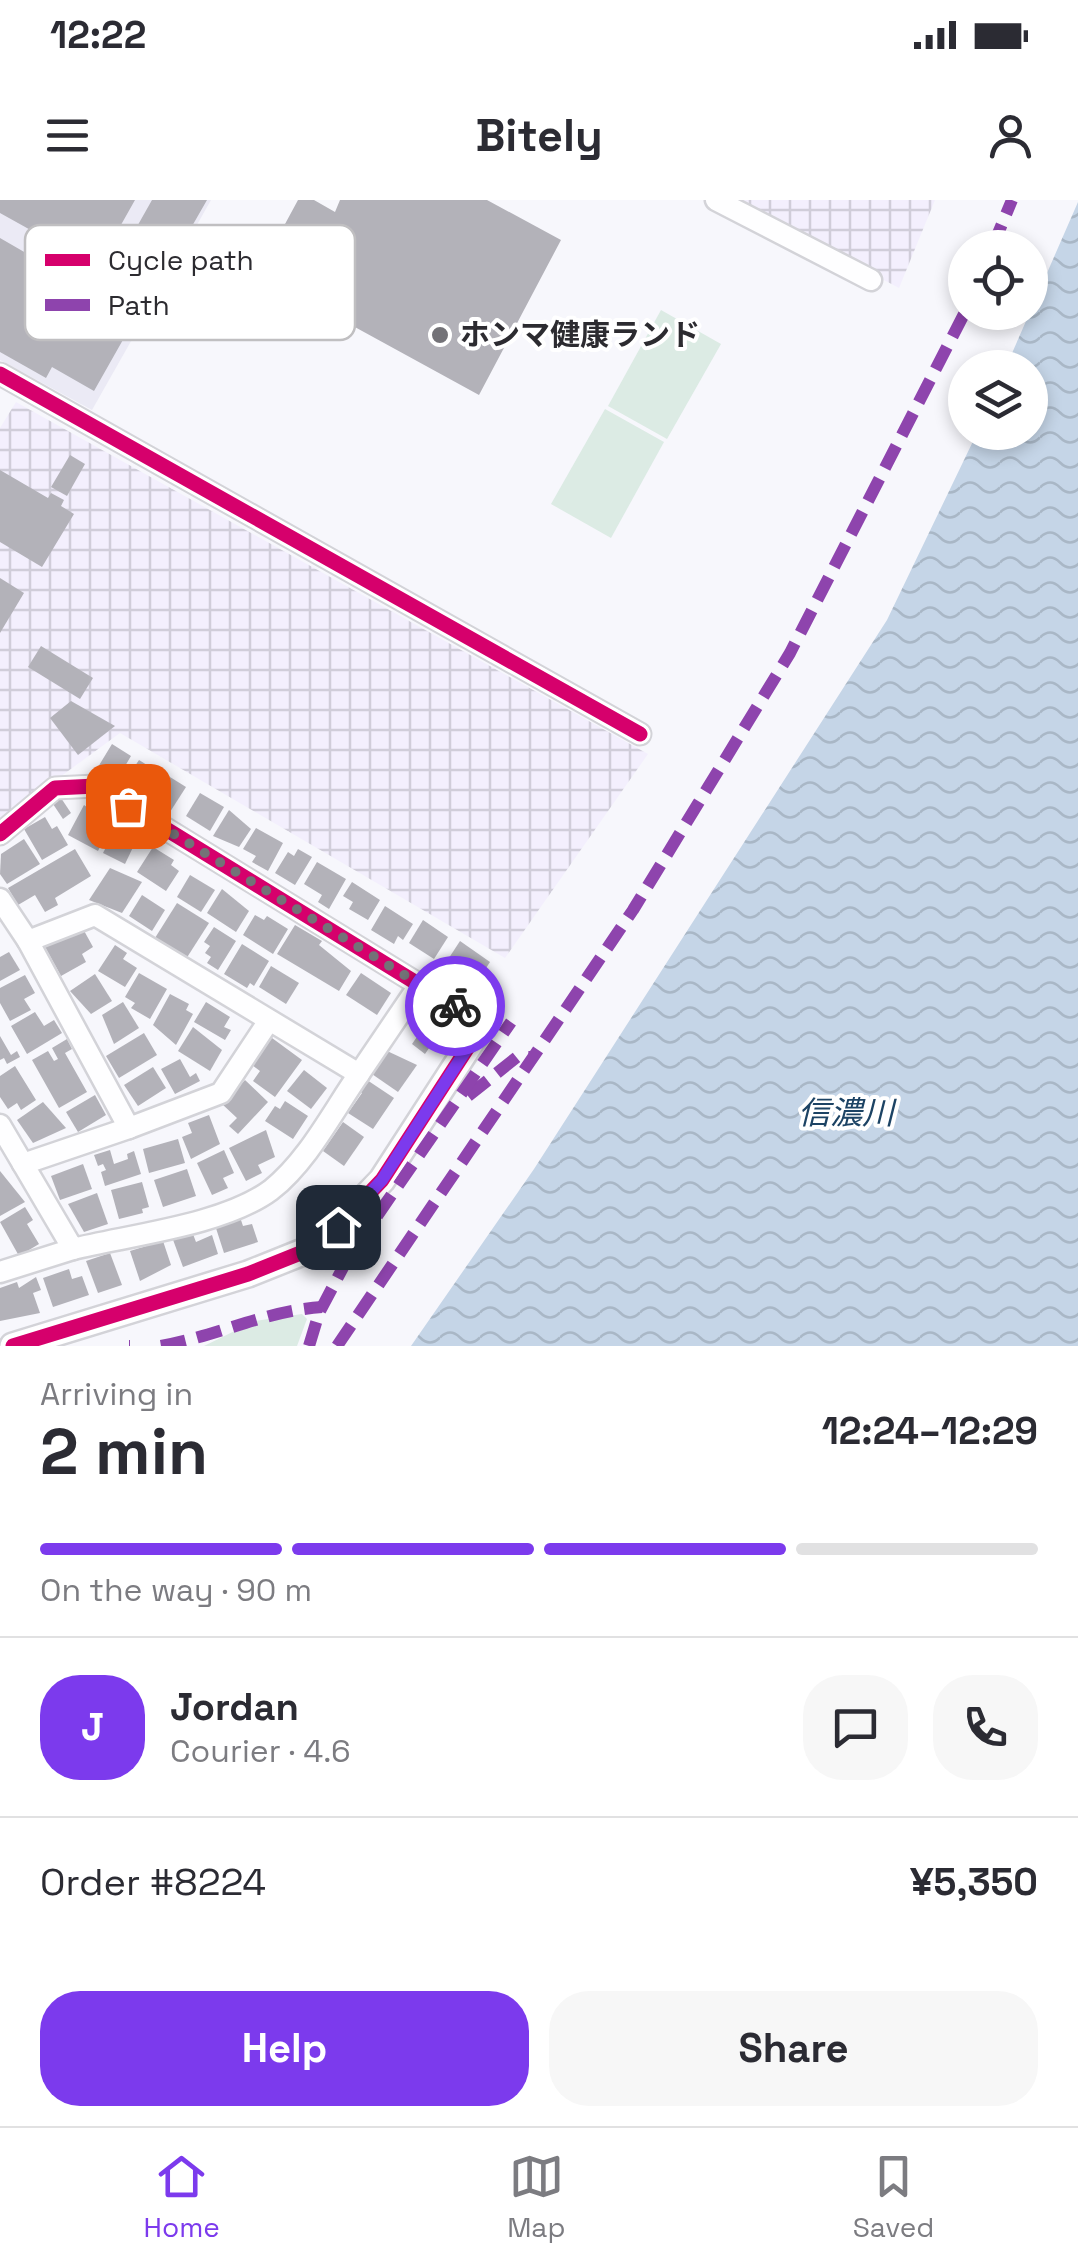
<!DOCTYPE html>
<html lang="en">
<head>
<meta charset="utf-8">
<style>
	:root { --surface:#fff; --page:#f7f7f7; --text:#2b2b33; --muted:#7c7c81; --line:#e1e1e2; --accent:#7c3aed }
	body { margin:0; font-family:"Space Grotesk","Noto Sans JP",sans-serif; background:var(--page); color:var(--text); height:100vh; display:flex; flex-direction:column; font-size:38px; white-space:nowrap }
	* { box-sizing:border-box; margin:0 }
	p { font-size:32px; color:var(--muted) }
	.icon { flex:none; width:55px; height:55px; fill:none; stroke:currentColor; stroke-width:2; stroke-linecap:round; stroke-linejoin:round }
	.map { position:relative; height:1146px; overflow:hidden }
	.side { display:flex; flex-direction:column; background:var(--surface); flex:1 }
	.side>* { flex:none }
	.fabs { position:absolute; left:948px; top:30px; display:grid; gap:20px }
	.fabs a { display:grid; place-items:center; width:100px; height:100px; border-radius:50%; background:var(--surface); box-shadow:0 5px 15px #0003; font-size:50px }
	.pin { position:absolute; display:grid; place-items:center; width:85px; height:85px; color:#fff; margin:-42px; border-radius:20px; box-shadow:0 5px 15px #0006 }
	.courier { position:absolute; display:grid; place-items:center; width:100px; height:100px; margin:-50px; border:8px solid #7c3aed; border-radius:50%; background:#fff; color:#222; box-shadow:0 2px 12px #0007 }
	.overview em { font-style:normal; font-weight:700 }
	.overview div { display:flex; flex-direction:column-reverse }
	.overview { display:flex; align-items:center; justify-content:space-between; height:170px; padding:0 40px }
	h1 { font-size:65px; font-weight:700; line-height:75px }
	.bar { display:grid; grid-template-columns:repeat(4,1fr); gap:15px 10px; align-content:center; height:120px; padding:0 40px }
	.bar i { height:12px; border-radius:8px; background:var(--line) }
	.bar .current { background:var(--accent) }
	.bar p { grid-column:span 4 }
	.line { display:flex; align-items:center; gap:25px; padding:0 40px; border-top:2px solid var(--line) }
	.line div { flex:1 }
	.round { display:grid; place-items:center; flex:none; width:105px; height:105px; border-radius:40px; background:var(--page) }
	.button { display:flex; gap:20px; margin-top:auto; padding:20px 40px }
	.button a { flex:1; height:115px; border-radius:40px; background:var(--accent); color:#fff; font-size:40px; font-weight:700; line-height:115px; text-align:center }
	.button a+a { background:var(--page); color:var(--text) }
	.status { display:flex; justify-content:space-between; align-items:center; height:70px; padding:0 50px; background:var(--surface); direction:ltr }
	.status svg { height:28px; fill:currentColor }
	header { display:flex; justify-content:space-between; align-items:center; height:130px; padding:0 40px; background:var(--surface); font-size:45px; font-weight:700 }
	.tab-bar { display:flex; justify-content:space-around; align-items:center; height:140px; border-top:2px solid var(--line); background:var(--surface); font-size:28px; color:var(--muted) }
	.tab-bar a { display:grid; justify-items:center; gap:5px }
	.tab-bar .current { color:var(--accent) }
	.map>svg:first-child { display:block }
	.built { fill:#ebeaf5 }
	.industrial { fill:url(#industrial-grid) }
	.park { fill:#dcebe4 }
	.water { fill:url(#water-waves) }
	.building { fill:#b3b2b9 }
	.lines { fill:none; stroke-linecap:round; stroke-linejoin:round }
	.minor-casing { stroke:#d3d3d8; stroke-width:25 }
	.tertiary-casing { stroke:#d3d3d8; stroke-width:30 }
	.minor { stroke:#fefeff; stroke-width:20 }
	.tertiary { stroke:#fefeff; stroke-width:25 }
	.quiet { stroke:#8e44ad; stroke-width:12; stroke-dasharray:25 12; stroke-linecap:butt }
	.cycleway-casing { stroke:#fff; stroke-width:21 }
	.cycleway { stroke:#d6006c; stroke-width:15 }
	.done { stroke:#737277; stroke-width:10; stroke-dasharray:0 18 }
	.route { stroke:#7c3aed; stroke-width:12 }
	.poi-dot { fill:#737277; stroke:#fff; stroke-width:4 }
	.labels { text-anchor:middle; stroke-width:8; stroke-linejoin:round; paint-order:stroke }
	.poi-label { font-size:30px; font-weight:bold; fill:#2c2b30; stroke:#fff; text-anchor:start }
	.water-label { font-size:32px; font-style:italic; fill:#1c4364; stroke:#fff }
	.key { fill:#fff; stroke:#c0bfc1; stroke-width:2.5 }
	.key-label { font-size:28px; fill:#2c2b30 }
</style>
</head>
<body>
<div class="status"><b>12:22</b><svg viewBox="0 0 49 12"><path d="M0 12V9h3v3zM5 12V6h3v6zM10 12V3h3v9zM15 12V0h3v12zM26 1h20v11H26zM47 4h2v5h-2z"/></svg></div>
<header><svg class="icon" aria-label="menu" viewBox="0 0 24 24"><path d="M4 6h16M4 12h16M4 18h16"/></svg>Bitely<svg class="icon" aria-label="person" viewBox="0 0 24 24"><circle cx="12" cy="8" r="4"/><path d="M4 21q1-7 8-7t8 7"/></svg></header>
<div class="map">
<svg width="1078" height="1146" viewBox="0 0 1078 1146">
	<defs>
		<pattern id="industrial-grid" width="8" height="8" patternUnits="userSpaceOnUse" patternTransform="scale(2.5)"><rect width="8" height="8" fill="#f3effd"/><path d="M0 4h8M4 0v8" fill="none" stroke="#d0cdd9"/></pattern>
		<pattern id="water-waves" width="16" height="10" patternUnits="userSpaceOnUse" patternTransform="scale(2.5)"><rect width="16" height="10" fill="#c5d5e7"/><path d="M0 5q4-4 8 0t8 0" fill="none" stroke="#a9b7c6"/></pattern>
	</defs>
	<rect width="100%" height="100%" fill="#f7f7fc"/>
	<!-- built -->
	<path class="built" d="M0 0H211L92 210 0 160Z"/>
	<!-- industrial -->
	<g class="industrial">
		<path d="M733 0H935L899 88Z"/>
		<path d="M16 202 648 554 505 758 120 533 0 621V228Z"/>
	</g>
	<!-- park -->
	<g class="park">
		<path d="M661 110 721 144 667 239 608 206Z"/>
		<path d="M605 209 664 242 611 338 551 304Z"/>
		<path d="M302 1114 307 1119 297 1146H204L255 1121Z"/>
	</g>
	<!-- water -->
	<path class="water" d="M1078 2V1146H411L534 969 887 420 977 233 1030 232V168L1006 167Z"/>
	<!-- building -->
	<g class="building">
		<path d="M0 0H135L113 39 122 44 106 72 0 13Z"/>
		<path d="M152 0H207L144 110 134 104 130 111 137 115 94 191 52 167 46 178 0 152V38L109 101 115 91 104 85Z"/>
		<path d="M298 0H314L335 12 340 0H487L561 40 479 195 258 74Z"/>
		<path d="M70 255 85 264 67 296 51 287Z"/>
		<path d="M0 270 48 298 51 293 64 300 61 306 74 314 42 367 0 342Z"/>
		<path d="M0 378 24 393 0 433Z"/>
		<path d="M41 446 93 478 80 499 28 467Z"/>
		<path d="M71 501 115 526 78 555 50 518Z"/>
		<path d="M112 544 131 556 118 578 107 572 103 577 95 572Z"/>
		<path d="M139 560 163 575 146 600 129 589 133 582 127 578Z"/>
		<path d="M170 577 186 587 170 612 154 602Z"/>
		<path d="M200 593 224 607 210 631 186 616Z"/>
		<path d="M61 598 71 613 63 619 53 604Z"/>
		<path d="M84 605 111 625 98 651 68 635Z"/>
		<path d="M229 610 251 629 239 647 213 636Z"/>
		<path d="M45 617 52 629 57 626 68 645 42 660 24 629Z"/>
		<path d="M256 628 283 643 268 671 252 662 256 656 243 649Z"/>
		<path d="M115 630 136 641 125 664 103 653Z"/>
		<path d="M24 639 40 664 7 684 0 674 1 654Z"/>
		<path d="M153 647 174 660 171 665 179 671 166 691 137 672Z"/>
		<path d="M75 649 91 676 55 698 58 705 45 712 35 695 18 705 8 688Z"/>
		<path d="M298 649 312 657 295 685 275 673 288 652 294 656Z"/>
		<path d="M317 662 346 679 329 709 318 702 322 695 304 684Z"/>
		<path d="M110 668 142 682 122 713 89 700Z"/>
		<path d="M190 675 215 690 201 712 177 697Z"/>
		<path d="M352 682 380 700 368 720 349 709 353 702 343 696Z"/>
		<path d="M222 689 249 711 236 732 207 713Z"/>
		<path d="M142 695 165 710 152 731 129 716Z"/>
		<path d="M177 703 209 723 186 759 155 738Z"/>
		<path d="M385 706 413 724 403 740 398 736 394 744 371 730Z"/>
		<path d="M255 715 264 720 267 716 288 729 273 754 243 735Z"/>
		<path d="M423 720 448 737 434 759 409 743Z"/>
		<path d="M295 725 322 741 319 745 351 771 339 791 277 754Z"/>
		<path d="M82 727 93 747 82 754 86 762 61 776 45 747Z"/>
		<path d="M214 727 236 741 218 770 207 763 211 757 205 753 210 746 204 742Z"/>
		<path d="M460 741 490 762 475 785 445 764Z"/>
		<path d="M242 744 269 761 254 786 250 783 247 788 224 774Z"/>
		<path d="M115 745 127 753 123 759 137 768 125 787 98 771Z"/>
		<path d="M9 752 20 770 0 781V757Z"/>
		<path d="M271 766 299 783 286 804 259 787Z"/>
		<path d="M139 773 167 789 150 819 131 808 135 803 125 797Z"/>
		<path d="M361 773 391 793 377 815 346 795Z"/>
		<path d="M95 774 112 801 91 814 70 791Z"/>
		<path d="M25 775 35 793 24 799 31 810 10 821 0 803V788Z"/>
		<path d="M170 794 189 804 186 810 193 814 176 845 153 825Z"/>
		<path d="M421 801 448 820 425 854 412 844 421 831 407 821Z"/>
		<path d="M123 802 139 828 114 844 102 815Z"/>
		<path d="M206 802 230 817 224 827 231 830 225 840 194 822Z"/>
		<path d="M35 812 44 826 54 820 62 833 27 854 11 826Z"/>
		<path d="M193 827 222 850 210 871 178 851Z"/>
		<path d="M144 833 157 855 119 878 106 856Z"/>
		<path d="M0 836 11 855 17 851 20 857 7 864 4 858 0 860Z"/>
		<path d="M272 838 302 860 275 897 253 881 260 871 252 865Z"/>
		<path d="M67 839 72 849 65 853 87 892 59 908 32 860 48 851 54 861 58 859 52 848Z"/>
		<path d="M385 850 417 865 398 892 369 872Z"/>
		<path d="M180 859 190 877 196 873 200 881 175 894 161 869Z"/>
		<path d="M15 866 36 900 21 910 17 903 8 909 0 897V876Z"/>
		<path d="M153 867 166 888 138 906 124 885Z"/>
		<path d="M304 870 327 888 311 909 287 891Z"/>
		<path d="M364 878 394 898 373 929 348 913 362 893 356 889Z"/>
		<path d="M245 880 268 902 238 934 229 926 237 918 222 904Z"/>
		<path d="M95 895 106 915 78 932 66 912Z"/>
		<path d="M285 901 308 916 293 939 265 921 275 906 280 909Z"/>
		<path d="M43 902 66 928 33 943 17 920Z"/>
		<path d="M209 915 220 944 191 959 182 937 192 933 188 923Z"/>
		<path d="M343 922 364 937 344 966 323 951Z"/>
		<path d="M266 930 275 957 258 965 262 973 246 981 229 948Z"/>
		<path d="M178 939 185 963 149 973 143 949Z"/>
		<path d="M110 950 114 964 128 959 127 954 134 951 141 974 105 986 101 972 106 970 103 964 98 966 94 955Z"/>
		<path d="M224 950 234 973 223 978 228 988 212 995 197 963Z"/>
		<path d="M83 964 92 989 60 1000 51 976Z"/>
		<path d="M187 969 196 996 163 1007 154 980Z"/>
		<path d="M0 971 25 1002 0 1016Z"/>
		<path d="M142 982 149 1007 142 1009 143 1013 119 1019 111 990Z"/>
		<path d="M97 993 108 1024 84 1032 68 1004Z"/>
		<path d="M25 1007 33 1020 27 1024 39 1044 19 1056 0 1022Z"/>
		<path d="M239 1014 243 1026 252 1024 258 1042 224 1053 214 1022Z"/>
		<path d="M191 1029 196 1042 212 1035 218 1054 183 1067 172 1037Z"/>
		<path d="M163 1041 171 1065 140 1081 130 1051Z"/>
		<path d="M110 1053 122 1085 98 1093 86 1061Z"/>
		<path d="M69 1069 72 1079 82 1076 89 1095 53 1107 43 1078Z"/>
		<path d="M36 1077 41 1090 33 1093 40 1113 0 1121V1088L17 1082 19 1088Z"/>
	</g>
	<g class="lines">
		<defs>
			<g id="minor">
				<path d="M716 0 871 80"/>
				<path d="M0 174 640 534"/>
				<path d="M0 634 55 588 96 586 483 824"/>
				<path d="M0 699 28 741 95 715 359 874 420 784"/>
				<path d="M28 741 129 928 221 893 268 822"/>
				<path d="M0 925 23 964"/>
				<path d="M129 928 23 964 73 1049C130 1035 224 1025 271 990 308 961 333 911 359 874"/>
				<path d="M0 1072 73 1049"/>
			</g>
			<path id="tertiary" d="M13 1146 248 1074 303 1052 337 1027 382 980 483 824"/>
		</defs>
		<!-- minor casing -->
		<use href="#minor" class="minor-casing"/>
		<!-- tertiary casing -->
		<use href="#tertiary" class="tertiary-casing"/>
		<!-- minor -->
		<use href="#minor" class="minor"/>
		<!-- tertiary -->
		<use href="#tertiary" class="tertiary"/>
		<!-- quiet -->
		<g class="quiet">
			<path d="M992 48 1012 0"/>
			<path d="M468 896 517 857H530"/>
			<path d="M129 1146H130"/>
			<path d="M161 1146C217 1136 265 1111 322 1107"/>
			<path d="M309 1146 319 1113 348 1058 511 822"/>
			<path d="M337 1146 633 710 790 453 965 112"/>
		</g>
		<defs>
			<g id="cycleway">
				<path d="M0 174 640 534"/>
				<path d="M0 634 55 588 96 586 483 824 382 980 337 1027 303 1052 248 1074 13 1146"/>
			</g>
		</defs>
		<!-- cycleway casing -->
		<use href="#cycleway" class="cycleway-casing"/>
		<!-- cycleway -->
		<use href="#cycleway" class="cycleway"/>
	</g>
	<g class="lines">
		<!-- done -->
		<path class="done" d="M128 606 455 806"/>
		<!-- route -->
		<path class="route" d="M338 1027 382 980 483 824 455 806"/>
	</g>
	<!-- markers -->
	<circle class="poi-dot" cx="440" cy="135" r="10"/>
	<g class="labels">
		<!-- poi labels -->
		<g class="poi-label">
			<text x="460" y="145">ホンマ健康ランド</text>
		</g>
		<!-- water labels -->
		<g class="water-label">
			<text x="846" y="924">信濃川</text>
		</g>
	</g>
	<!-- legend -->
	<rect x="25" y="25" width="330" height="115" rx="15" class="key"/>
	<rect x="45" y="54" width="45" height="12" fill="#d6006c"/>
	<rect x="45" y="99" width="45" height="12" fill="#8e44ad"/>
	<g class="key-label">
		<text x="108" y="70">Cycle path</text>
		<text x="108" y="115">Path</text>
	</g>
</svg>
<div class="fabs">
<a><svg class="icon" aria-label="locate" viewBox="0 0 24 24"><circle cx="12" cy="12" r="6"/><path d="M12 2v4M12 18v4M2 12h4M18 12h4"/></svg></a>
<a><svg class="icon" aria-label="layers" viewBox="0 0 24 24"><path d="M12 4l9 5-9 5-9-5zM3 14l9 5 9-5"/></svg></a>
</div>
<div class="pin" style="left:128px;top:606px;background:#ea580c"><svg class="icon" aria-label="bag" viewBox="0 0 24 24"><path d="M5 8h14l-1 12H6zM9 8a3 3 0 0 1 6 0"/></svg></div>
<div class="pin" style="left:338px;top:1027px;background:#1f2937"><svg class="icon" aria-label="home" viewBox="0 0 24 24"><path d="M3 11l9-7 9 7M6 9v11h12V9"/></svg></div>
<div class="courier" style="left:455px;top:806px"><svg class="icon" aria-label="bike" viewBox="0 0 24 24"><circle cx="6" cy="16" r="4"/><circle cx="18" cy="16" r="4"/><path d="M6 16l4-8h5l3 8M10 8l3 8H6M13 5h3"/></svg></div>
</div>
<section class="side">
<div class="overview"><div><h1>2 min</h1><p>Arriving in</p></div><em>12:24–12:29</em></div>
<div class="bar"><i class="current"></i><i class="current"></i><i class="current"></i><i></i><p>On the way · 90 m</p></div>
<div class="line" style="height:180px"><b class="round" style="background:var(--accent);color:#fff">J</b><div><b>Jordan</b><p>Courier · 4.6</p></div><a class="round"><svg class="icon" aria-label="chat" viewBox="0 0 24 24"><path d="M4 5h16v11H9l-5 4z"/></svg></a><a class="round"><svg class="icon" aria-label="phone" viewBox="0 0 24 24"><path d="M5 4h4l2 5-3 2q2 4 5 5l2-3 5 2v4C11 20 4 13 5 4z"/></svg></a></div>
<div class="line" style="height:130px"><div>Order #8224</div><b>¥5,350</b></div>
<div class="button"><a>Help</a><a>Share</a></div>
</section>
<nav class="tab-bar">
<a class="current"><svg class="icon" aria-label="home" viewBox="0 0 24 24"><path d="M3 11l9-7 9 7M6 9v11h12V9"/></svg>Home</a>
<a><svg class="icon" aria-label="map" viewBox="0 0 24 24"><path d="M3 6l6-2 6 2 6-2v14l-6 2-6-2-6 2zM9 4v14M15 6v14"/></svg>Map</a>
<a><svg class="icon" aria-label="saved" viewBox="0 0 24 24"><path d="M7 4h10v16l-5-4-5 4z"/></svg>Saved</a>
</nav>
</body>
</html>
